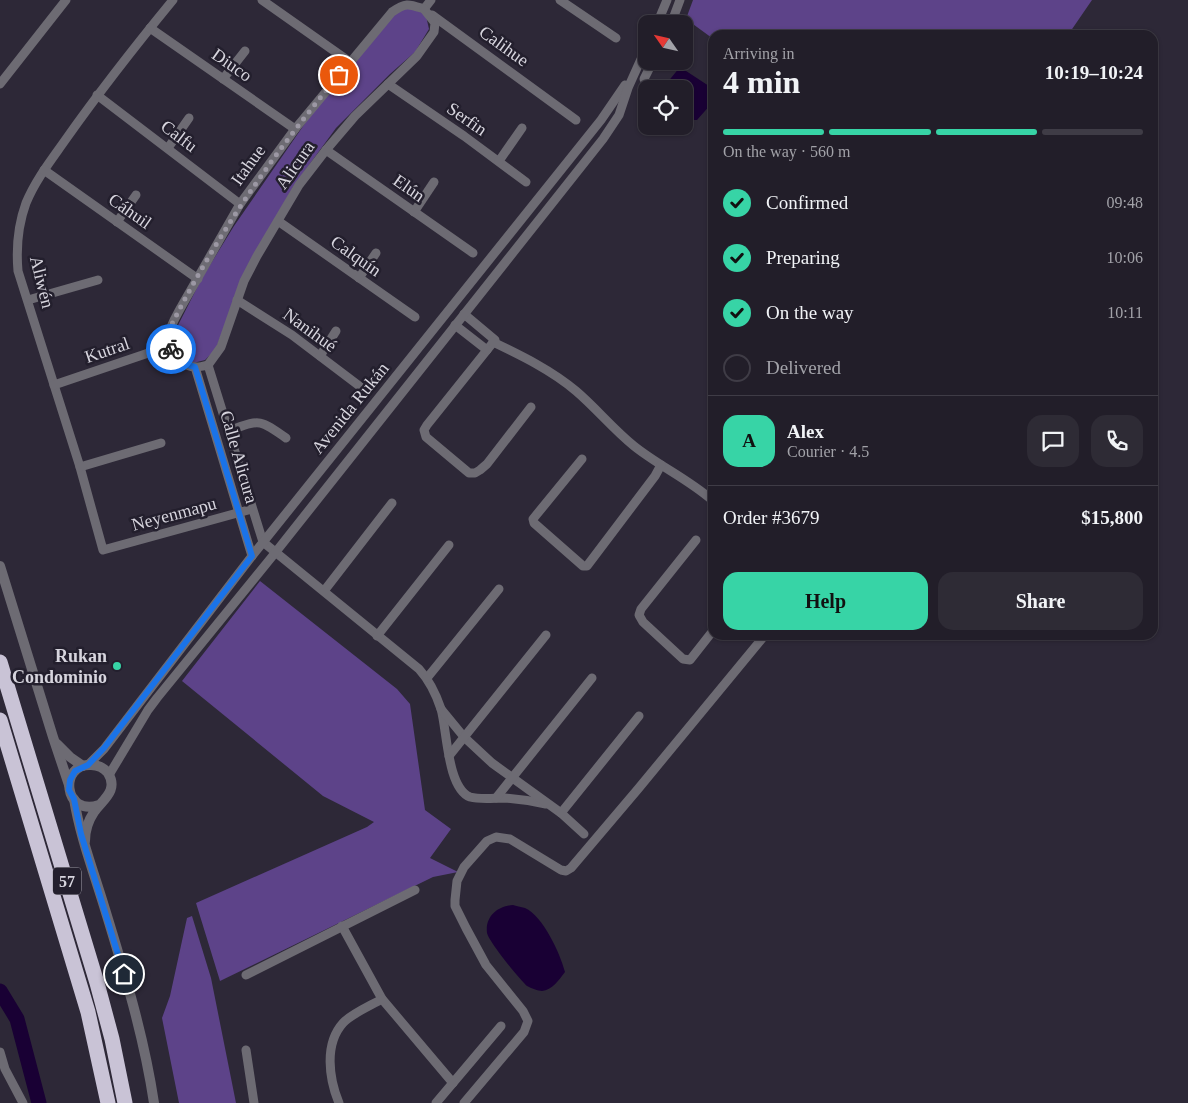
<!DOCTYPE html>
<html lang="en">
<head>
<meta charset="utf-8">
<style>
	:root { --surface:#221e29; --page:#2e2b35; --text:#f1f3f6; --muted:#a2a2a8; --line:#3f3c46; --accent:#37d4a6 }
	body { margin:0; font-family:Georgia,serif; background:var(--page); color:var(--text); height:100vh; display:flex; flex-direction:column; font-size:19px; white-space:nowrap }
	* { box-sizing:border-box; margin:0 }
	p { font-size:16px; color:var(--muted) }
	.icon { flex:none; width:28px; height:28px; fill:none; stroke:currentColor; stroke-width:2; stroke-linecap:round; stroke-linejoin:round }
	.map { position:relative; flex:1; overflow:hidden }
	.sheet { position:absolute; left:708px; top:30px; width:450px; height:610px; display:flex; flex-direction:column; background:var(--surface); border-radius:15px; box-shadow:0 1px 4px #0004,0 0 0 1px var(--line) }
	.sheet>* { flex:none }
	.needle { width:32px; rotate:304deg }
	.tools { position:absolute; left:638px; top:15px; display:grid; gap:10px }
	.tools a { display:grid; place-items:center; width:55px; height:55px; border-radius:10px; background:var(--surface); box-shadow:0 1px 4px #0004,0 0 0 1px var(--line); font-size:25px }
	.pin { position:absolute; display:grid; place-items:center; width:42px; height:42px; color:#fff; margin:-21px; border:2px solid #fff; border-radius:50%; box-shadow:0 1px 5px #0007 }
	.courier { position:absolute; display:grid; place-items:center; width:50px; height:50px; margin:-25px; border:4px solid #1a73e8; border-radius:50%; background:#fff; color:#222; box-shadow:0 1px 6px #0007 }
	.headline em { font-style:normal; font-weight:700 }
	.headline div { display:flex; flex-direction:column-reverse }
	.headline { display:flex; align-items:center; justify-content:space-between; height:85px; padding:0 15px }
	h1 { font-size:32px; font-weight:700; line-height:38px }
	.bar { display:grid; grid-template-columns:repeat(4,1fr); gap:8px 5px; align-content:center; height:60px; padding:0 15px }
	.bar i { height:6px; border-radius:4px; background:var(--line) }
	.bar .selected { background:var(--accent) }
	.bar p { grid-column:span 4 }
	.line { display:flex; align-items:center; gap:12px; padding:0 15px; border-top:1px solid var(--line) }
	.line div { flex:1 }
	.round { display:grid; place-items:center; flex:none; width:52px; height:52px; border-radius:15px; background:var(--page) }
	ol { padding:0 15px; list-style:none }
	li { display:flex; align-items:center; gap:15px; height:55px }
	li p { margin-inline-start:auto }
	li .icon { padding:5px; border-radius:50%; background:var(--accent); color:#111; stroke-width:4 }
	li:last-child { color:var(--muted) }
	li i { width:28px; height:28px; border:2px solid var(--line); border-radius:50% }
	.button { display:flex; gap:10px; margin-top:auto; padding:10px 15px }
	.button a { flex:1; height:58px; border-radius:15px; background:var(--accent); color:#111; font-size:20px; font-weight:700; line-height:58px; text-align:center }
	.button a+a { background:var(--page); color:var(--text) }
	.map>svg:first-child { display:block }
	.green { fill:#5d4389 }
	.water { fill:#190034 }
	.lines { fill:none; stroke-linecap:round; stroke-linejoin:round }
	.river { stroke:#190034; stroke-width:15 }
	.minor { stroke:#6d6b73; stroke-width:9 }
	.tertiary { stroke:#6d6b73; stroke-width:10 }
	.motorway { stroke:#c9c3d6; stroke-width:15 }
	.done { stroke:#9c98a4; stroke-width:5; stroke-dasharray:0 9 }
	.route { stroke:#1a73e8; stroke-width:6 }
	.poi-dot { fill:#37d4a6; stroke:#231f2d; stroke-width:2 }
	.labels { text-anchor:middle; stroke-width:5; stroke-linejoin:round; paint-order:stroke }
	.shield { fill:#231f2d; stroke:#a19ea9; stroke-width:1 }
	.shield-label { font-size:16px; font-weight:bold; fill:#d7d5de }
	.street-label { font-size:18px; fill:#d7d5de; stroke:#231f2d }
	.poi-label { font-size:18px; font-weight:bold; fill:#d7d5de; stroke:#231f2d; text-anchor:end }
</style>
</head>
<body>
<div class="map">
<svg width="1188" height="1103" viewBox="0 0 1188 1103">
	<rect width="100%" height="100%" fill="#2d2837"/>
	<!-- green -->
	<g class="green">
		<path d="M693 0H1092L1068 35H712V38L686 19Z"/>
		<path d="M413 6 426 16 429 29 415 52 390 74 336 128 293 187 241 280 216 349 205 360 193 363 182 360 173 348 172 337 202 278 234 226 333 83 392 14Z"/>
		<path d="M260 581 397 689 410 704 425 810 451 829 430 858 458 872 433 877 220 981 196 903 367 827 374 822 323 796 182 681Z"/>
		<path d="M192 916 211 978 236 1103H179L162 1018 170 996 187 918Z"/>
	</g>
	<!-- water -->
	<g class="water">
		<path d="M680 67 712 88V103L697 120H693L684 113V89H662Z"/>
		<path d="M513 905C516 906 521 907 525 908 543 916 560 953 565 972 559 980 552 990 542 991 538 991 531 988 527 986 520 980 489 942 487 933 485 916 498 906 513 905Z"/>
	</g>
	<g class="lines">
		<!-- river -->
		<path class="river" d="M0 991 17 1019 39 1103"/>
		<!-- minor -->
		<g class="minor">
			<path d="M173 0C136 45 100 91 66 139 52 159 36 179 26 203 18 225 16 248 18 271L80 467 103 550 252 509"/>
			<path d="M262 0 350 62"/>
			<path d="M560 0 616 38"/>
			<path d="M424 9 431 0"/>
			<path d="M432 15 576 120"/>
			<path d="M657 24 667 0"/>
			<path d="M671 24 680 0"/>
			<path d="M150 28 295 129"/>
			<path d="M223 79 245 51"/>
			<path d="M644 79 653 61"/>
			<path d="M0 84 66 0"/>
			<path d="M388 84 464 136 526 182"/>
			<path d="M97 95 240 204"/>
			<path d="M168 148 189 118"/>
			<path d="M326 150 473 253"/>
			<path d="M499 161 522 128"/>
			<path d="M44 170 198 279"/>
			<path d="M414 212 434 182"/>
			<path d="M278 221 415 317"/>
			<path d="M117 222 136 195"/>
			<path d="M359 278 376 253"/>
			<path d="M28 300 98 280"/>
			<path d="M237 300 292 335 362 388"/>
			<path d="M464 314 495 340 427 425 424 430 426 437 469 473H475L480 470 487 464 531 407"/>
			<path d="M455 325 487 350"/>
			<path d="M493 342C522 356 551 370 576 391 596 408 613 429 634 446 659 466 688 479 712 500"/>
			<path d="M320 356 336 331"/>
			<path d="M208 365 263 542 419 669C429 680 436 694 441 709 447 729 447 788 470 797 481 800 494 798 505 798 519 799 533 801 546 804"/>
			<path d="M208 365C204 366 199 367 196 367 181 367 168 352 168 338 169 328 175 318 180 309L240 204 295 129 392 12C406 2 409 4 424 9"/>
			<path d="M208 365 221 347 244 281 257 256 299 185 326 150 355 116 417 56 434 32 435 23 424 9"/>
			<path d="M195 367 252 556"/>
			<path d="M54 385 169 346"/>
			<path d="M228 431C260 420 258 418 286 438"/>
			<path d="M582 459 533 519 534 523 583 566H587L655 476 661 465"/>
			<path d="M80 467 161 443"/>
			<path d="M696 540 641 609 639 615 643 622 683 659 690 660 712 632"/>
			<path d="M324 591 392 503"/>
			<path d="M377 636 449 545"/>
			<path d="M427 678 499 589"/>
			<path d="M441 709 464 737 492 763 561 813 584 834"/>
			<path d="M449 756 546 635"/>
			<path d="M88 765 104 749 252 556 601 120 625 85"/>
			<path d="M109 775 148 710 157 698 275 553 603 139 619 115 628 88 646 48"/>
			<path d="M496 798 592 678"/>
			<path d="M561 813 639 716"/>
			<path d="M342 926 382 999 453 1083"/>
			<path d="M246 975 415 890"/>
			<path d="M246 1050 254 1103"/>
			<path d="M0 1052 5 1069 23 1103"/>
			<path d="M339 1103C329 1079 324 1044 343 1023 351 1014 372 1005 382 999"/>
			<path d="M436 1103 501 1026"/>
			<path d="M464 1103 524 1032 528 1021 523 1011 486 965 466 928 455 906V900L457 881 464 867 487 841 496 837 510 839 561 870 566 871 571 868 638 789 765 635"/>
		</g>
		<!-- tertiary -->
		<g class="tertiary">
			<path d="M0 566 53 737 69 785"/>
			<path d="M57 744 70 757 83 766"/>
			<path d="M74 799C80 836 93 870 104 906 124 971 144 1036 154 1103"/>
			<path d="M85 841C85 831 88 821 94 812 102 800 119 791 108 773 104 768 98 765 91 765 59 763 63 817 99 805"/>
		</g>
		<!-- motorway -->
		<g class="motorway">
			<path d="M0 662 97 983 112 1039 125 1103"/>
			<path d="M0 720 88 1012 108 1103"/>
		</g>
	</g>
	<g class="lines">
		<!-- done -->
		<path class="done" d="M171 349 168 338 171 326C217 234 274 153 339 75"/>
		<!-- route -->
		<path class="route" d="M124 974 81 834 74 799 69 790 70 780 75 771 88 765 104 748 252 556 195 367C183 364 177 360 171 349"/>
	</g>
	<!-- markers -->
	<circle class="poi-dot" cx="117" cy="666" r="5"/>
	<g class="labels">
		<!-- shield labels -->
		<rect class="shield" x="53" y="867.5" width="28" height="27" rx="4"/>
		<g class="shield-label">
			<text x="67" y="887">57</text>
		</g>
		<!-- street labels -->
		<g class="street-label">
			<text transform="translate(504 46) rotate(36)" y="6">Calihue</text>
			<text transform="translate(232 65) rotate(35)" y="6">Diuco</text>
			<text transform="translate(467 119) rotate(35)" y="6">Serfin</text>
			<text transform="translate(179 136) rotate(37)" y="6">Calfu</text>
			<text transform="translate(248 165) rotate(-54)" y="6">Itahue</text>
			<text transform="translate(295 165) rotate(-55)" y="6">Alicura</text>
			<text transform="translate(409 188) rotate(35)" y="6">Elún</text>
			<text transform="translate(130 211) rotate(35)" y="6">Cáhuil</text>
			<text transform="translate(356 256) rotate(35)" y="6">Calquín</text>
			<text transform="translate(42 282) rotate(76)" y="6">Aliwén</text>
			<text transform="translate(310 330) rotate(36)" y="6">Nanihué</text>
			<text transform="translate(107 350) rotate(-19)" y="6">Kutral</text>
			<text transform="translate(350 408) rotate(-51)" y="6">Avenida Rukán</text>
			<text transform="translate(239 457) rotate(74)" y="6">Calle Alicura</text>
			<text transform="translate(174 514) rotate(-15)" y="6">Neyenmapu</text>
		</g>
		<!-- poi labels -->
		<g class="poi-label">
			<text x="107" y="662">Rukan<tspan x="107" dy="21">Condominio</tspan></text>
		</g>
	</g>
</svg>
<div class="tools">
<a><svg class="needle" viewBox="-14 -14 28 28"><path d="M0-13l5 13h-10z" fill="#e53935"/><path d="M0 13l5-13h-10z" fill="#a2a2a8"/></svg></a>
<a><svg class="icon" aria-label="locate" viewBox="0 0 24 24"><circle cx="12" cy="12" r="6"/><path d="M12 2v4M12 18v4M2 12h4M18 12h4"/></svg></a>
</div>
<div class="pin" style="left:339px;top:75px;background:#ea580c"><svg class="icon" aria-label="bag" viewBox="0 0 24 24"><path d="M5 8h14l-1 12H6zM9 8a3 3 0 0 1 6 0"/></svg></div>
<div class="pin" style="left:124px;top:974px;background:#1f2937"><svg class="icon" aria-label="home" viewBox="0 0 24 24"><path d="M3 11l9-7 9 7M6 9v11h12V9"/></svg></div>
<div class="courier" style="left:171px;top:349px"><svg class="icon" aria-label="bike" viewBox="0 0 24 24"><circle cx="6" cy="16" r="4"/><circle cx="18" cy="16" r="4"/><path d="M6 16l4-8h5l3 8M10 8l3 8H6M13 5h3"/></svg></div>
<section class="sheet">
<div class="headline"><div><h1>4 min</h1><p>Arriving in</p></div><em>10:19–10:24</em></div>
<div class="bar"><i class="selected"></i><i class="selected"></i><i class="selected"></i><i></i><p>On the way · 560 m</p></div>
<ol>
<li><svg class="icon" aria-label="check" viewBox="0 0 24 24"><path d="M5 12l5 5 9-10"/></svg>Confirmed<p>09:48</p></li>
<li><svg class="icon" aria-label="check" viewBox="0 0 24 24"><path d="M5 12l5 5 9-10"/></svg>Preparing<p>10:06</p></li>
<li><svg class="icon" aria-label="check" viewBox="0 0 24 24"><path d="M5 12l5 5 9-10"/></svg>On the way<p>10:11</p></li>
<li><i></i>Delivered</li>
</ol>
<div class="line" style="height:90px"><b class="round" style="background:var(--accent);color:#111">A</b><div><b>Alex</b><p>Courier · 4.5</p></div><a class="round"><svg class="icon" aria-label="chat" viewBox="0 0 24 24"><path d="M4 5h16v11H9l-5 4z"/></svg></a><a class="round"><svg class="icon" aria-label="phone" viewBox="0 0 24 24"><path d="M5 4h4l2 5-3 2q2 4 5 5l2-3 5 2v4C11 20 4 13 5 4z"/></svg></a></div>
<div class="line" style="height:65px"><div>Order #3679</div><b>$15,800</b></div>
<div class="button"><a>Help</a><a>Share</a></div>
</section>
</div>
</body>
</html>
